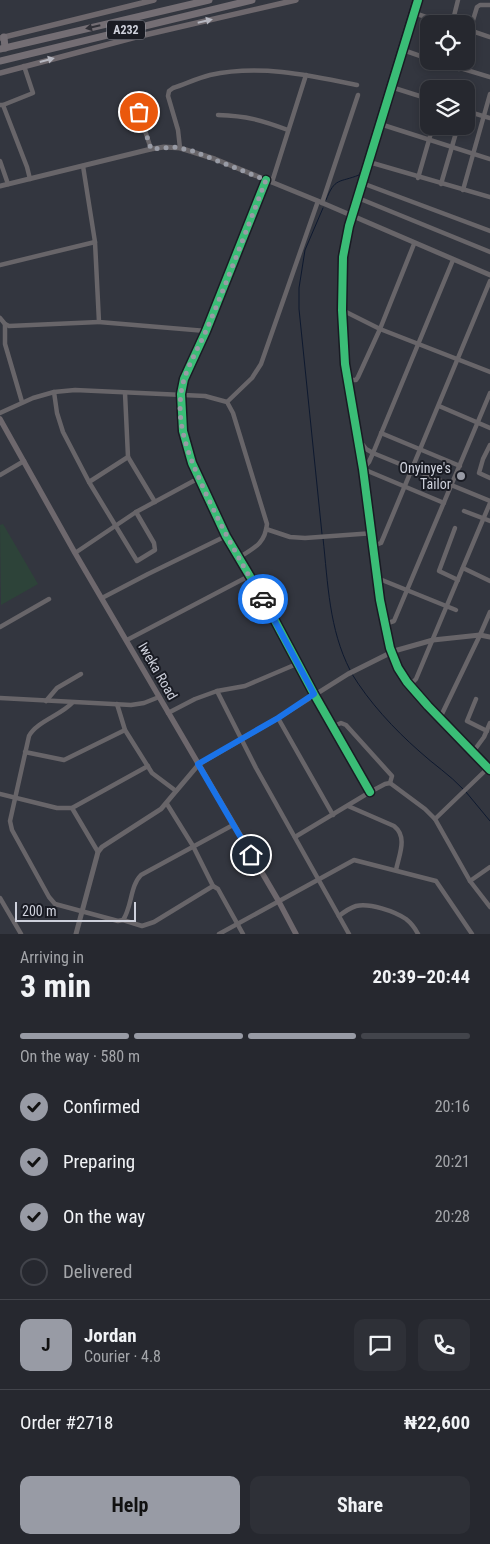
<!DOCTYPE html>
<html lang="en">
<head>
<meta charset="utf-8">
<style>
	:root { --surface:#26282f; --page:#2e3037; --text:#f1f3f6; --muted:#a4a6aa; --line:#42444b; --accent:#989ba5 }
	body { margin:0; font-family:"Roboto Condensed",sans-serif; background:var(--page); color:var(--text); height:100vh; display:flex; flex-direction:column; font-size:19px; white-space:nowrap }
	* { box-sizing:border-box; margin:0 }
	p { font-size:16px; color:var(--muted) }
	.icon { flex:none; width:28px; height:28px; fill:none; stroke:currentColor; stroke-width:2; stroke-linecap:round; stroke-linejoin:round }
	.map { position:relative; height:934px; overflow:hidden }
	.side { display:flex; flex-direction:column; background:var(--surface); flex:1 }
	.side>* { flex:none }
	.fabs { position:absolute; left:420px; top:15px; display:grid; gap:10px }
	.fabs a { display:grid; place-items:center; width:55px; height:55px; border-radius:10px; background:var(--surface); box-shadow:0 2px 8px #0003,0 0 0 1px var(--line); font-size:25px }
	.scale { position:absolute; left:15px; bottom:12px; width:121px; box-sizing:border-box; padding-left:5px; border:2px solid #ced1dc; border-top:0; font-size:14px; line-height:18px; white-space:nowrap; color:#ced1dc; -webkit-text-stroke:4px #191b23; paint-order:stroke }
	.pin { position:absolute; display:grid; place-items:center; width:42px; height:42px; color:#fff; margin:-21px; border:2px solid #fff; border-radius:50%; box-shadow:0 1px 5px #0007 }
	.courier { position:absolute; display:grid; place-items:center; width:50px; height:50px; margin:-25px; border:4px solid #1a73e8; border-radius:50%; background:#fff; color:#222; box-shadow:0 1px 6px #0007 }
	.overview em { font-style:normal; font-weight:700 }
	.overview div { display:flex; flex-direction:column-reverse }
	.overview { display:flex; align-items:center; justify-content:space-between; height:85px; padding:0 20px }
	h1 { font-size:32px; font-weight:700; line-height:38px }
	.bar { display:grid; grid-template-columns:repeat(4,1fr); gap:8px 5px; align-content:center; height:60px; padding:0 20px }
	.bar i { height:6px; border-radius:4px; background:var(--line) }
	.bar .active { background:var(--accent) }
	.bar p { grid-column:span 4 }
	.line { display:flex; align-items:center; gap:12px; padding:0 20px; border-top:1px solid var(--line) }
	.line div { flex:1 }
	.round { display:grid; place-items:center; flex:none; width:52px; height:52px; border-radius:10px; background:var(--page) }
	ol { padding:0 20px; list-style:none }
	li { display:flex; align-items:center; gap:15px; height:55px }
	li p { margin-inline-start:auto }
	li .icon { padding:5px; border-radius:50%; background:var(--accent); color:#111; stroke-width:4 }
	li:last-child { color:var(--muted) }
	li i { width:28px; height:28px; border:2px solid var(--line); border-radius:50% }
	.primary-button { display:flex; gap:10px; margin-top:auto; padding:10px 20px }
	.primary-button a { flex:1; height:58px; border-radius:10px; background:var(--accent); color:#111; font-size:20px; font-weight:700; line-height:58px; text-align:center }
	.primary-button a+a { background:var(--page); color:var(--text) }
	.map>svg:first-child { display:block }
	.park { fill:#2d4339 }
	.lines { fill:none; stroke-linecap:round; stroke-linejoin:round }
	.stream { stroke:#0e192f; stroke-width:1 }
	.minor { stroke:#686569; stroke-width:4.5 }
	.tertiary { stroke:#686569; stroke-width:5 }
	.secondary { stroke:#6e686d; stroke-width:5.5 }
	.trunk { stroke:#746e74; stroke-width:7 }
	.cycleway-casing { stroke:#191b23; stroke-width:11 }
	.cycleway { stroke:#3abd76; stroke-width:8 }
	.oneway { fill:#b6b7c0 }
	.oneway2 { fill:#303037 }
	.done { stroke:#989ba5; stroke-width:5; stroke-dasharray:0 9 }
	.route { stroke:#1a73e8; stroke-width:6 }
	.poi-dot { fill:#989ba5; stroke:#191b23; stroke-width:2 }
	.labels { text-anchor:middle; stroke-width:4; stroke-linejoin:round; paint-order:stroke }
	.shield { fill:#191b23; stroke:#989aa4; stroke-width:1 }
	.shield-label { font-size:12px; font-weight:bold; fill:#ced1dc }
	.poi-label { font-size:14px; fill:#ced1dc; stroke:#191b23; text-anchor:end }
	.street-label { font-size:14px; fill:#ced1dc; stroke:#191b23 }
</style>
</head>
<body>
<div class="map">
<svg width="490" height="934" viewBox="0 0 490 934">
	<rect width="100%" height="100%" fill="#33363f"/>
	<!-- park -->
	<path class="park" d="M3 524 38 584 1 605 0 525Z"/>
	<g class="lines">
		<!-- stream -->
		<g class="stream">
			<path d="M326 200C335 177 339 183 359 175L361 171 413 0"/>
			<path d="M322 534 299 309V288L305 250 323 208"/>
			<path d="M323 538C328 584 329 629 350 670"/>
			<path d="M352 674C369 702 394 729 419 751 433 764 450 775 463 789"/>
			<path d="M466 792 490 821"/>
		</g>
		<!-- minor -->
		<g class="minor">
			<path d="M414 13 447 24"/>
			<path d="M452 24 458 0"/>
			<path d="M466 29 490 37"/>
			<path d="M466 43 477 7 480 5H490"/>
			<path d="M403 50 429 59"/>
			<path d="M437 61 490 77"/>
			<path d="M459 69 461 61"/>
			<path d="M391 87 429 99"/>
			<path d="M133 94 151 149"/>
			<path d="M0 105H3L27 167 30 179"/>
			<path d="M3 105 33 93 24 66"/>
			<path d="M466 111 490 118"/>
			<path d="M218 115C247 116 261 120 288 130"/>
			<path d="M380 124 490 159"/>
			<path d="M180 148 178 130 168 96 169 91 173 88C185 84 198 78 210 75 259 64 309 75 357 85"/>
			<path d="M0 161 8 184"/>
			<path d="M369 162 490 197"/>
			<path d="M83 166 95 242 99 322 206 331"/>
			<path d="M418 178 433 126"/>
			<path d="M266 180 206 331 184 379 181 394 183 431 192 463 226 536 264 600 314 694 370 792"/>
			<path d="M272 182 306 75"/>
			<path d="M362 183 490 231"/>
			<path d="M441 184 458 126"/>
			<path d="M463 190 490 94"/>
			<path d="M358 198 490 252"/>
			<path d="M322 203 358 95"/>
			<path d="M0 265 95 242"/>
			<path d="M342 310 380 329 490 372"/>
			<path d="M0 318 5 324 9 326 99 322"/>
			<path d="M5 324V344L22 402"/>
			<path d="M349 380H356L358 377 380 329 414 244"/>
			<path d="M54 392 57 413 63 432 89 482 137 561 155 550 154 543 136 512"/>
			<path d="M227 402 252 378 261 364 318 201"/>
			<path d="M439 406 490 428"/>
			<path d="M0 413 33 398 54 392 75 390 205 396 227 402 233 413 267 524C265 544 254 548 238 558"/>
			<path d="M381 433 460 466"/>
			<path d="M359 440 366 449 373 453 490 501"/>
			<path d="M490 445 483 459 479 473 490 478"/>
			<path d="M128 457 155 502"/>
			<path d="M0 475 24 461"/>
			<path d="M89 482 128 457 125 393"/>
			<path d="M444 503 363 469 369 462 373 453 453 260"/>
			<path d="M464 511 490 521"/>
			<path d="M455 528 439 571 458 580"/>
			<path d="M266 529 290 537 305 538 374 533"/>
			<path d="M373 546 381 543 384 536 490 281"/>
			<path d="M75 553 136 512 199 478"/>
			<path d="M463 568 490 581"/>
			<path d="M377 578 456 610"/>
			<path d="M102 598 148 574 226 536"/>
			<path d="M385 624 394 621 490 393"/>
			<path d="M0 627 49 599"/>
			<path d="M127 640 249 576"/>
			<path d="M407 682H413L416 679 490 503"/>
			<path d="M217 691 256 768 349 934"/>
			<path d="M0 698 131 705 144 703 159 697"/>
			<path d="M476 699 467 721 487 731"/>
			<path d="M46 701 57 688 81 674"/>
			<path d="M72 703C61 715 36 722 29 736L10 821 12 830 49 897 55 904 118 921 123 920C132 907 130 886 141 875L233 825"/>
			<path d="M117 704 125 730 152 773 176 791"/>
			<path d="M168 713 195 699 217 691 245 686 299 663"/>
			<path d="M278 718 333 815"/>
			<path d="M440 718 480 635 490 612"/>
			<path d="M334 726 341 723 346 725 392 776 390 783"/>
			<path d="M25 752 64 760 125 730"/>
			<path d="M473 752 484 737 490 723"/>
			<path d="M0 794 57 808H72L148 766"/>
			<path d="M167 804 193 846 213 886 218 889 243 934"/>
			<path d="M348 806 394 826C408 837 399 855 396 870"/>
			<path d="M72 808 98 852"/>
			<path d="M435 819 488 768"/>
			<path d="M295 837 370 792 385 784 390 783 425 809 435 819 470 881 490 907"/>
			<path d="M470 881 490 867"/>
			<path d="M0 898 21 934"/>
			<path d="M339 916C344 912 350 908 356 906 370 903 394 911 406 919 411 923 415 928 418 934"/>
			<path d="M123 920 142 926 154 922 213 886"/>
			<path d="M219 934 354 860 436 881 472 934"/>
		</g>
		<!-- tertiary -->
		<g class="tertiary">
			<path d="M418 0 349 226 343 257 342 310 345 364 363 469 380 600 390 648 398 668 407 682 428 706 490 770"/>
			<path d="M0 186 151 149 164 147 180 148 215 159 318 201 490 275"/>
			<path d="M76 934 98 852 102 847 161 809 199 764 278 718 348 674 394 651 433 640 480 635 490 637"/>
		</g>
		<!-- secondary -->
		<g class="secondary">
			<path d="M0 38 154 0"/>
			<path d="M0 73 136 37 296 0"/>
			<path d="M0 419 75 553 278 900 296 934"/>
		</g>
		<!-- trunk -->
		<g class="trunk">
			<path d="M4 37 5 48"/>
			<path d="M0 49 209 0"/>
			<path d="M0 61 252 0"/>
		</g>
		<defs>
			<g id="cycleway">
				<path d="M418 0 349 226 343 257 342 310 345 364 363 469 380 600 390 648 398 668 407 682 428 706 490 770"/>
				<path d="M266 180 206 331 184 379 181 394 183 431 192 463 226 536 264 600 314 694 370 792"/>
			</g>
		</defs>
		<!-- cycleway casing -->
		<use href="#cycleway" class="cycleway-casing"/>
		<!-- cycleway -->
		<use href="#cycleway" class="cycleway"/>
	</g>
	<!-- one-way arrows -->
	<defs><path id="oneway-solid" d="M-6-.8H1V-3.2L6.5 0L1 3.2V.8H-6Z" transform="scale(1.25)"/></defs>
	<g class="oneway">
		<use href="#oneway-solid" transform="translate(205 21) rotate(-13)"/>
		<use href="#oneway-solid" transform="translate(47 60) rotate(-15)"/>
	</g>
	<use class="oneway2" href="#oneway-solid" transform="translate(93 27) rotate(167)"/>
	<g class="lines">
		<!-- done -->
		<path class="done" d="M139 112 151 149 173 147 190 150 266 180C246 231 227 282 206 331 197 351 183 373 181 394 176 430 193 465 207 496 224 532 242 565 263 599"/>
		<!-- route -->
		<path class="route" d="M251 855 198 764 278 718 314 694 263 599"/>
	</g>
	<!-- markers -->
	<circle class="poi-dot" cx="461" cy="476" r="5"/>
	<g class="labels">
		<!-- shield labels -->
		<rect class="shield" x="107" y="20.5" width="38" height="19" rx="4"/>
		<g class="shield-label">
			<text x="126" y="34">A232</text>
		</g>
		<!-- poi labels -->
		<g class="poi-label">
			<text x="451" y="473">Onyinye's<tspan x="451" dy="16">Tailor</tspan></text>
		</g>
		<!-- street labels -->
		<g class="street-label">
			<text transform="translate(158 671) rotate(60)" y="5">Iweka Road</text>
		</g>
	</g>
</svg>
<div class="fabs">
<a><svg class="icon" aria-label="locate" viewBox="0 0 24 24"><circle cx="12" cy="12" r="6"/><path d="M12 2v4M12 18v4M2 12h4M18 12h4"/></svg></a>
<a><svg class="icon" aria-label="layers" viewBox="0 0 24 24"><path d="M12 4l9 5-9 5-9-5zM3 14l9 5 9-5"/></svg></a>
</div>
<div class="scale">200 m</div>
<div class="pin" style="left:139px;top:112px;background:#ea580c"><svg class="icon" aria-label="bag" viewBox="0 0 24 24"><path d="M5 8h14l-1 12H6zM9 8a3 3 0 0 1 6 0"/></svg></div>
<div class="pin" style="left:251px;top:855px;background:#1f2937"><svg class="icon" aria-label="home" viewBox="0 0 24 24"><path d="M3 11l9-7 9 7M6 9v11h12V9"/></svg></div>
<div class="courier" style="left:263px;top:599px"><svg class="icon" aria-label="car" viewBox="0 0 24 24"><path d="M5 17H2v-5l4-1 3-4h7l3 4 3 1v5h-3M9 17h6M6 11h13"/><circle cx="7" cy="17" r="2"/><circle cx="17" cy="17" r="2"/></svg></div>
</div>
<section class="side">
<div class="overview"><div><h1>3 min</h1><p>Arriving in</p></div><em>20:39–20:44</em></div>
<div class="bar"><i class="active"></i><i class="active"></i><i class="active"></i><i></i><p>On the way · 580 m</p></div>
<ol>
<li><svg class="icon" aria-label="check" viewBox="0 0 24 24"><path d="M5 12l5 5 9-10"/></svg>Confirmed<p>20:16</p></li>
<li><svg class="icon" aria-label="check" viewBox="0 0 24 24"><path d="M5 12l5 5 9-10"/></svg>Preparing<p>20:21</p></li>
<li><svg class="icon" aria-label="check" viewBox="0 0 24 24"><path d="M5 12l5 5 9-10"/></svg>On the way<p>20:28</p></li>
<li><i></i>Delivered</li>
</ol>
<div class="line" style="height:90px"><b class="round" style="background:var(--accent);color:#111">J</b><div><b>Jordan</b><p>Courier · 4.8</p></div><a class="round"><svg class="icon" aria-label="chat" viewBox="0 0 24 24"><path d="M4 5h16v11H9l-5 4z"/></svg></a><a class="round"><svg class="icon" aria-label="phone" viewBox="0 0 24 24"><path d="M5 4h4l2 5-3 2q2 4 5 5l2-3 5 2v4C11 20 4 13 5 4z"/></svg></a></div>
<div class="line" style="height:65px"><div>Order #2718</div><b>₦22,600</b></div>
<div class="primary-button"><a>Help</a><a>Share</a></div>
</section>
</body>
</html>
